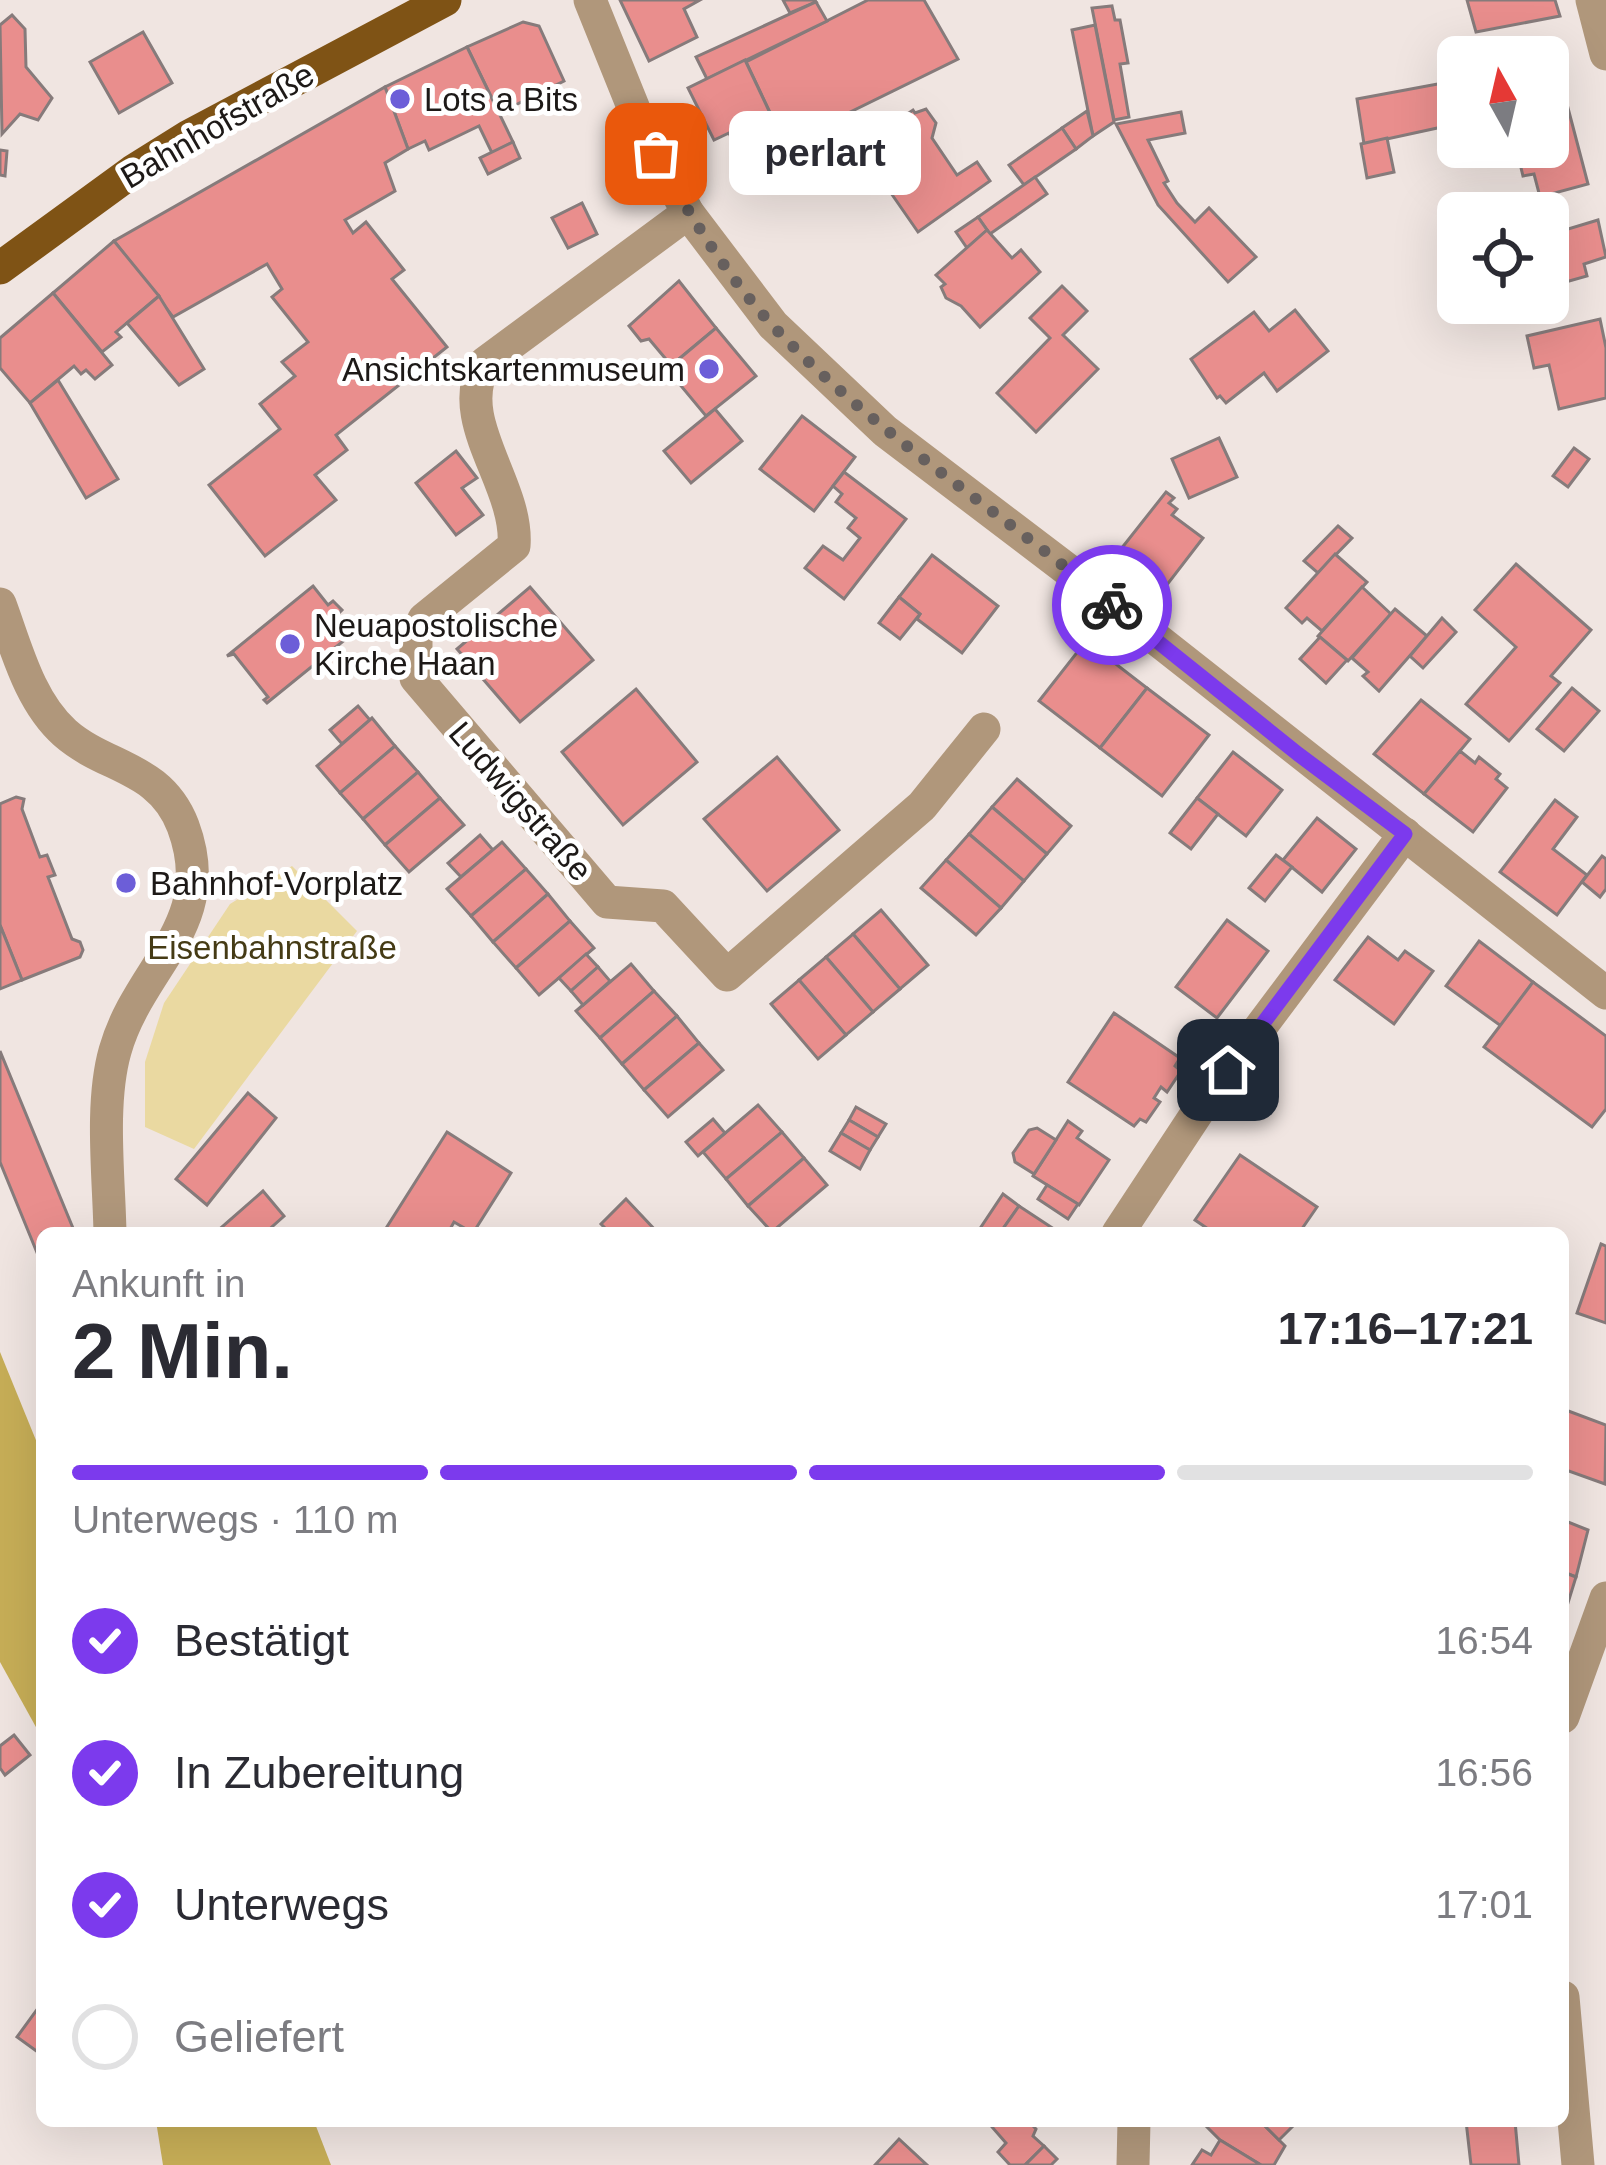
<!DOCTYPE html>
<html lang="de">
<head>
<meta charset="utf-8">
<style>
	:root { --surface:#fff; --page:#f7f7f7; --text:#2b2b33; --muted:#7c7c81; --line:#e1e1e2; --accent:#7c3aed }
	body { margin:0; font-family:Helvetica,sans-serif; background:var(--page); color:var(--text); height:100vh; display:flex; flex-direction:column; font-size:45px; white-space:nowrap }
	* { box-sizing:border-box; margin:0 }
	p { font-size:39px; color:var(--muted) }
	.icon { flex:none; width:66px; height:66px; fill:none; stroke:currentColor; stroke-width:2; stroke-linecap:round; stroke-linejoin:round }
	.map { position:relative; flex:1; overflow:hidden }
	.drawer { position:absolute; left:36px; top:1227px; width:1533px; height:900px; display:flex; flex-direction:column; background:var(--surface); border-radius:18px; box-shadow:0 12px 48px #0002 }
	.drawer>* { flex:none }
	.needle { width:78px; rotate:352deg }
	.controls { position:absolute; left:1437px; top:36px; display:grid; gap:24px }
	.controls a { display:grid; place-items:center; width:132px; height:132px; border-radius:18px; background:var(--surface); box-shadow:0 12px 48px #0002; font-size:60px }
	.pin { position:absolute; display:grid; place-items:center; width:102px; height:102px; color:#fff; margin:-51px; border-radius:24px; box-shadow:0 6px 18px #0006 }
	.courier { position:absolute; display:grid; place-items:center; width:120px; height:120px; margin:-60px; border:9px solid #7c3aed; border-radius:50%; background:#fff; color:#222; box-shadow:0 3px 15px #0007 }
	.bubble { position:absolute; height:84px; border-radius:18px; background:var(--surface); box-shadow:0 12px 48px #0002; font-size:39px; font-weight:700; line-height:84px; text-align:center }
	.overview em { font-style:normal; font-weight:700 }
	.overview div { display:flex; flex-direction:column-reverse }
	.overview { display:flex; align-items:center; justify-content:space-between; height:204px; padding:0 36px }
	h1 { font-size:78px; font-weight:700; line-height:90px }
	.bar { display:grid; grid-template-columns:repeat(4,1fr); gap:18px 12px; align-content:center; height:144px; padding:0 36px }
	.bar i { height:15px; border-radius:9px; background:var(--line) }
	.bar .selected { background:var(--accent) }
	.bar p { grid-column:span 4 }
	ol { padding:0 36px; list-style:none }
	li { display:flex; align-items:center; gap:36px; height:132px }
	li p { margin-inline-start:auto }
	li .icon { padding:12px; border-radius:50%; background:var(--accent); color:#fff; stroke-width:4 }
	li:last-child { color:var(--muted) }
	li i { width:66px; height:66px; border:6px solid var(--line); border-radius:50% }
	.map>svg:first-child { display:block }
	.green { fill:#ead9a1 }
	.forest { fill:#c7ae57 }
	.building { fill:#e98e8d; stroke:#867b7b; stroke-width:3 }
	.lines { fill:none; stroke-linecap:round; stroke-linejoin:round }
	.minor { stroke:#b0977b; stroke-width:33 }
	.primary { stroke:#7f5315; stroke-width:33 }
	.done { stroke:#67605e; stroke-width:12; stroke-dasharray:0 21.6 }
	.route { stroke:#7c3aed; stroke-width:15 }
	.poi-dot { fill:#6c5ed8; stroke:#fff; stroke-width:4.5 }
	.labels { text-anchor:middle; stroke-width:10; stroke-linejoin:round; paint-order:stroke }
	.poi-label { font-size:33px; fill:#1d1917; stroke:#fff; text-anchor:start }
	.street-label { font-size:33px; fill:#1d1917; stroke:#fff }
	.park-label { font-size:33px; fill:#453b15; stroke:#fff }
</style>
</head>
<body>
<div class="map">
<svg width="1606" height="2165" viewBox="0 0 1606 2165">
	<rect width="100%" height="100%" fill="#f0e5e1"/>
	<!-- green -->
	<path class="green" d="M292 866 357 931 194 1149 145 1127V1062L164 1003 230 904Z"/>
	<!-- forest -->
	<g class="forest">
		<path d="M0 1352 42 1455V1738L0 1662Z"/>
		<path d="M156 2121H314L331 2165H163Z"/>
	</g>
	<!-- building -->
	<g class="building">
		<path d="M620 0H700L684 9 697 37 649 61Z"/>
		<path d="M783 0H814L816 2 790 13Z"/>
		<path d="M868 0H924L958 59 785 144 746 62Z"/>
		<path d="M1467 0H1555L1560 16 1476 32Z"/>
		<path d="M816 2 827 21 707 79 696 57Z"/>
		<path d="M1112 6 1115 20H1120L1128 63 1120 64 1129 117 1114 120 1092 8Z"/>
		<path d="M12 15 25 29 26 67 52 98 38 120 20 114 2 134 0 25Z"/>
		<path d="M523 22 539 26 564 81 499 113 467 47Z"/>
		<path d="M1095 25 1114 122 1093 136 1072 30Z"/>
		<path d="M143 32 172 83 119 113 90 62Z"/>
		<path d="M467 47 513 142 492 153 479 126 429 150 425 141 408 149 385 87Z"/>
		<path d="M745 60 770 113 755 120 759 129 733 142 729 133 714 140 688 88Z"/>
		<path d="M1443 83 1451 125 1364 144 1357 99Z"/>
		<path d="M385 87 408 149 385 163 395 191 345 220 353 233 366 222 404 270 392 279 447 347 336 435 347 450 315 475 336 500 265 556 209 485 280 429 260 404 295 376 282 362 308 342 272 297 282 289 267 264 173 317 114 241Z"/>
		<path d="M1568 108 1588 184 1540 197 1534 174 1523 176 1516 147H1548V114Z"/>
		<path d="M926 109 936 123 932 138 957 175 977 162 990 181 918 232 859 147 913 110 915 113Z"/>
		<path d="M1087 111 1093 136 1076 149 1062 128Z"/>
		<path d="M1181 112 1185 133 1148 140 1168 181 1164 183 1177 203 1195 222 1209 208 1256 257 1228 282 1158 205 1116 124Z"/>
		<path d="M1062 128 1076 149 1024 185 1009 165Z"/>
		<path d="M1387 138 1394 172 1367 178 1361 144Z"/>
		<path d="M513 142 520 158 488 174 480 158Z"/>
		<path d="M0 150 7 151 5 176 0 175Z"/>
		<path d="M1035 177 1047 194 990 234 978 217Z"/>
		<path d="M582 203 597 234 568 248 552 218Z"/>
		<path d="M978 217 987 230 967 248 956 232Z"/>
		<path d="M1598 220 1606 257 1584 264 1587 276 1548 287V235Z"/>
		<path d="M987 230 1012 258 1021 250 1040 272 980 327 961 306 946 298 941 287 945 284 936 275Z"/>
		<path d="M114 241 159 296 116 332 121 337 102 352 53 293Z"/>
		<path d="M679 281 716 328 667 369 670 364 649 339 641 341 629 326Z"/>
		<path d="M1062 286 1087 311 1063 335 1098 369 1036 432 997 393 1050 338 1030 318Z"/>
		<path d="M53 293 112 365 95 379 86 370 81 374 74 366 30 403 0 368V338Z"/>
		<path d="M159 296 204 369 179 385 127 323Z"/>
		<path d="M1295 310 1328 351 1277 391 1264 373 1226 403 1220 396 1217 398 1191 359 1254 312 1269 331Z"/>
		<path d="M1600 319 1606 348V398L1559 409 1549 365 1534 368 1527 336Z"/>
		<path d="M716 328 756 376 706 416 667 369Z"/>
		<path d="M58 380 118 479 86 498 30 403Z"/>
		<path d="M715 409 742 441 691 483 664 451Z"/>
		<path d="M802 416 855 457 814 511 760 469Z"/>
		<path d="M1219 438 1237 477 1189 498 1172 459Z"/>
		<path d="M1574 448 1589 459 1568 487 1553 476Z"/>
		<path d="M456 451 477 478 462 488 483 515 456 535 416 483Z"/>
		<path d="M844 472 906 519 844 599 805 568 823 546 843 560 860 538 848 528 856 518 836 502 842 494 833 486Z"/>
		<path d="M1166 492 1174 498 1169 503 1177 509 1172 515 1203 538 1163 590 1117 554Z"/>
		<path d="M1338 526 1352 538 1318 573 1304 561Z"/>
		<path d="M1335 554 1367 582 1322 631 1307 618 1302 623 1286 608Z"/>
		<path d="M932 555 998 606 962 653 917 619 920 614 899 597Z"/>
		<path d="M1516 564 1591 630 1551 676 1560 683 1509 741 1466 704 1516 647 1475 610Z"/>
		<path d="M313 586 328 605 333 601 342 610 337 615 352 634 267 703 264 700 268 697 234 654 227 656Z"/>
		<path d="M530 587 593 660 520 722 457 649Z"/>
		<path d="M1362 587 1391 614 1348 661 1318 636Z"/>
		<path d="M899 597 920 614 900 639 879 623Z"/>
		<path d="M1395 609 1427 636 1379 691 1363 676 1368 672 1352 658Z"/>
		<path d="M1442 618 1456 632 1423 668 1410 656Z"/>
		<path d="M1320 637 1347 660 1326 683 1300 659Z"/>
		<path d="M1086 641 1147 688 1100 748 1039 701Z"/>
		<path d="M1147 688 1209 735 1162 796 1100 748Z"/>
		<path d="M1572 688 1599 711 1564 751 1537 729Z"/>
		<path d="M636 689 697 762 623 825 562 752Z"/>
		<path d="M1421 700 1470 739 1424 794 1374 754Z"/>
		<path d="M358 706 370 720 342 744 330 730Z"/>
		<path d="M372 718 395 746 340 793 317 766Z"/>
		<path d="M395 746 418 772 363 819 340 793Z"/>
		<path d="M1460 751 1475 763 1479 757 1500 774 1496 779 1507 788 1473 832 1424 794Z"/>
		<path d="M1233 752 1282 790 1246 836 1197 798Z"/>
		<path d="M777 757 839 830 767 891 704 819Z"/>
		<path d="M418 772 440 798 385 845 363 819Z"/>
		<path d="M1017 779 1071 826 1047 854 992 807Z"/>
		<path d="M16 797 24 799 22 809 40 857 47 855 55 875 48 877 72 939 80 942 83 950 80 957 22 980 0 925V804Z"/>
		<path d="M440 798 464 825 409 872 385 845Z"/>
		<path d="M1197 798 1218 814 1191 849 1170 833Z"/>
		<path d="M1555 800 1577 817 1553 849 1587 875 1557 915 1500 872Z"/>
		<path d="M992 807 1047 854 1024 881 969 834Z"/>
		<path d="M1317 818 1356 849 1322 892 1283 860Z"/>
		<path d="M969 834 1024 881 1001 908 946 860Z"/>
		<path d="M480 835 493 850 461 877 448 863Z"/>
		<path d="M502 842 526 869 471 916 447 889Z"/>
		<path d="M1276 855 1292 867 1265 901 1249 888Z"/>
		<path d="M1602 856 1606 859V889L1600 897 1582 882Z"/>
		<path d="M946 860 1001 908 976 935 921 888Z"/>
		<path d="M526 869 548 894 493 942 471 916Z"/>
		<path d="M548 894 570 921 516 968 493 942Z"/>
		<path d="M881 910 928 965 900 989 853 934Z"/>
		<path d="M1227 920 1268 951 1217 1018 1176 987Z"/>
		<path d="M570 921 594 948 539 995 516 968Z"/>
		<path d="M0 925 22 980 0 989Z"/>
		<path d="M853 934 900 989 873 1012 826 957Z"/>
		<path d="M1368 937 1398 960 1405 951 1433 971 1394 1024 1335 980Z"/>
		<path d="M1479 941 1533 982 1501 1026 1446 986Z"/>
		<path d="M586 954 598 967 571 991 559 978Z"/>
		<path d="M826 957 873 1012 846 1035 799 980Z"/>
		<path d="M631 964 654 991 600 1038 576 1011Z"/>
		<path d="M598 967 610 981 583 1005 571 991Z"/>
		<path d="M799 980 846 1035 818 1059 771 1004Z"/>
		<path d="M1533 982 1606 1036V1109L1592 1127 1484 1047Z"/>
		<path d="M654 991 677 1016 622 1064 600 1038Z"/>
		<path d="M1114 1013 1180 1058 1175 1066 1181 1071 1167 1092 1161 1087 1154 1098 1160 1102 1146 1122 1140 1119 1134 1126 1068 1082Z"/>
		<path d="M677 1016 699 1043 644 1090 622 1064Z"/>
		<path d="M699 1043 723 1070 668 1117 644 1090Z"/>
		<path d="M0 1051 75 1233H42L40 1260 0 1162Z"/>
		<path d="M248 1093 276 1118 207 1205 176 1179Z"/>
		<path d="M758 1105 782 1132 726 1179 703 1152Z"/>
		<path d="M856 1107 886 1124 878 1137 849 1120Z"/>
		<path d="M713 1119 725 1133 698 1156 686 1142Z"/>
		<path d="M849 1120 878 1137 870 1150 841 1133Z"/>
		<path d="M1068 1121 1082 1131 1077 1138 1109 1160 1079 1205 1033 1176Z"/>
		<path d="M1037 1128 1056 1140 1034 1174 1015 1162 1013 1153 1029 1130Z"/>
		<path d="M447 1132 511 1173 473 1233 454 1222 448 1233H383Z"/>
		<path d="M782 1132 804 1158 748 1206 726 1179Z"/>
		<path d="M841 1133 870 1150 860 1169 830 1151Z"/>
		<path d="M1240 1155 1317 1207 1299 1233H1214L1195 1220Z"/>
		<path d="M804 1158 827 1185 772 1232 748 1206Z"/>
		<path d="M1047 1185 1078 1204 1068 1219 1038 1199Z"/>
		<path d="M263 1191 284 1216 265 1233H215Z"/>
		<path d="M1003 1194 1019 1206 1000 1233H977Z"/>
		<path d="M626 1199 658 1233H610L601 1224Z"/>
		<path d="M1019 1206 1060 1233H1000Z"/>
		<path d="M1601 1244 1606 1246V1323L1577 1313Z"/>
		<path d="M1563 1409 1606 1425 1605 1484 1563 1469Z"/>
		<path d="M1563 1520 1588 1530 1576 1577 1563 1572Z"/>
		<path d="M1563 1572 1576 1577 1563 1619Z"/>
		<path d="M14 1735 30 1755 5 1775 0 1768V1746Z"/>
		<path d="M41 2004 42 2005V2055L17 2037Z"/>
		<path d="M999 2121H1028L1036 2129 1033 2136 1044 2146 1025 2165H1010L998 2152 1006 2143 992 2127Z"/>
		<path d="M1201 2121H1260L1285 2146 1274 2165H1261L1220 2140Z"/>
		<path d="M1260 2121H1290L1294 2125 1279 2140Z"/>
		<path d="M1466 2121H1515L1519 2165H1471Z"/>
		<path d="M899 2139 927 2165H875Z"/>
		<path d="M1220 2140 1261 2165H1192L1202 2150 1211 2155Z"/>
		<path d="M1044 2146 1057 2159 1051 2165H1025Z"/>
	</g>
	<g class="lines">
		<!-- minor -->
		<g class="minor">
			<path d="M590 0 640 124 688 213 773 325 885 431 1089 586 1606 993"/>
			<path d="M1592 0 1606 54"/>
			<path d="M688 213 485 363C452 421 519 484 514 546L424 619 416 638V678L607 902 663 906 727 975 922 806 984 729"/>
			<path d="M0 604C16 647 29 701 65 733 106 769 160 766 183 826 220 925 139 965 115 1051 100 1104 109 1178 110 1233"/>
			<path d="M1118 1233 1203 1104 1405 834"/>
			<path d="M1563 1717 1606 1598"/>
			<path d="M1563 1997 1578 2165"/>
			<path d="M1133 2165 1134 2121"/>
		</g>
		<!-- primary -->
		<path class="primary" d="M0 268 133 171 189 136 445 0"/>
	</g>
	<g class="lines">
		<!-- done -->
		<path class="done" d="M656 154C689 214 727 277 774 327 875 434 1000 511 1112 605"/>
		<!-- route -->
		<path class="route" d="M1112 605 1298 754 1405 834 1228 1070"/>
	</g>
	<!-- markers -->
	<g class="poi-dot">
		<circle cx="400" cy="99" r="12"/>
		<circle cx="709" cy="369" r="12"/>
		<circle cx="290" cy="644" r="12"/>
		<circle cx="126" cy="883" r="12"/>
	</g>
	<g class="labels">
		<!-- poi labels -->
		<g class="poi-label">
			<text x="424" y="111">Lots a Bits</text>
			<text x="685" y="381" text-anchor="end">Ansichtskartenmuseum</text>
			<text x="314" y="637">Neuapostolische<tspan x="314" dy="38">Kirche Haan</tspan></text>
			<text x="150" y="895">Bahnhof-Vorplatz</text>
		</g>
		<!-- street labels -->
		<g class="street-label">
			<text transform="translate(217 125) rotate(-30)" y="12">Bahnhofstraße</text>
			<text transform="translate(521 801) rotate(49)" y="12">Ludwigstraße</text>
		</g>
		<!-- park labels -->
		<g class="park-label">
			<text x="272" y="959">Eisenbahnstraße</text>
		</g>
	</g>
</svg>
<div class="controls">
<a><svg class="needle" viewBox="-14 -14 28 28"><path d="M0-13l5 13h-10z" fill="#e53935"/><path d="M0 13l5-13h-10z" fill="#7c7c81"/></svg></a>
<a><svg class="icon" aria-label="locate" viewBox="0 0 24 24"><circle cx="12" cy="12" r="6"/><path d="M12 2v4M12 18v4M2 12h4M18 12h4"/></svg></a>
</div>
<div class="pin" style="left:656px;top:154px;background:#ea580c"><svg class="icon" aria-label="bag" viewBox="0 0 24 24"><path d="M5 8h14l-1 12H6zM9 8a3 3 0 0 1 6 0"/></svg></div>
<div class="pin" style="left:1228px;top:1070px;background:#1f2937"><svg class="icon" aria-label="home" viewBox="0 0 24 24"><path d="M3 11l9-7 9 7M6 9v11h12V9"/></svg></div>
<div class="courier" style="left:1112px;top:605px"><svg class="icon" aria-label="bike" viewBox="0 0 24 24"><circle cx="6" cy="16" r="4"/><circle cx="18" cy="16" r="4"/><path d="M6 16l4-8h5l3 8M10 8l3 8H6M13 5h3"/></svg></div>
<div class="bubble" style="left:729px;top:111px;width:192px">perlart</div>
<section class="drawer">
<div class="overview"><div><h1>2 Min.</h1><p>Ankunft in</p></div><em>17:16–17:21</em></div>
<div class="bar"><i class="selected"></i><i class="selected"></i><i class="selected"></i><i></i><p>Unterwegs · 110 m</p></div>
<ol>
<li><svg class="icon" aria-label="check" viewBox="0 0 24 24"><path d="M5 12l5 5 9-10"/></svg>Bestätigt<p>16:54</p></li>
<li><svg class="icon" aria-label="check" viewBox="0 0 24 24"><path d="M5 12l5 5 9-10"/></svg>In Zubereitung<p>16:56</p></li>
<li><svg class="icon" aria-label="check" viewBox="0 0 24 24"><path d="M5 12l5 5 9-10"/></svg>Unterwegs<p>17:01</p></li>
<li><i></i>Geliefert</li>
</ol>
</section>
</div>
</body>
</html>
